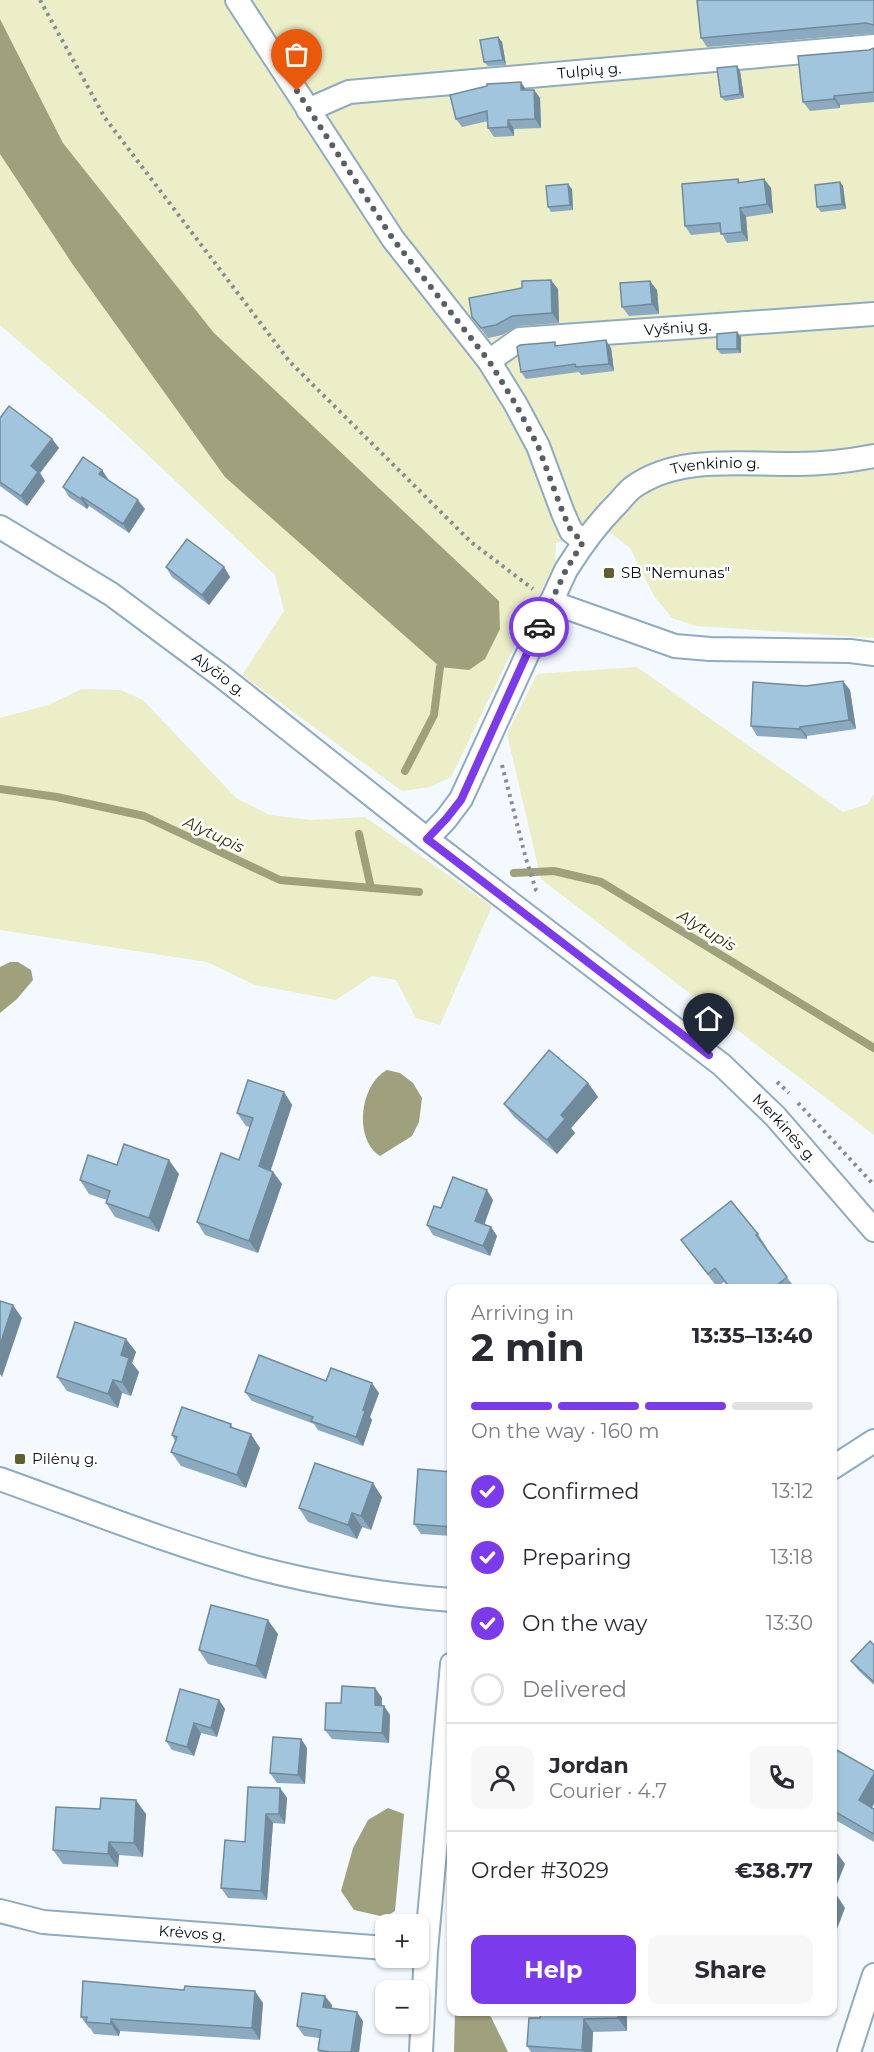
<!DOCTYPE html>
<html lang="en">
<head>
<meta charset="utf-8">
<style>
	:root { --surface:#fff; --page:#f7f7f7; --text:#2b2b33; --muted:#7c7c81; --line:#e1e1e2; --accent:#7c3aed }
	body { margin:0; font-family:Montserrat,sans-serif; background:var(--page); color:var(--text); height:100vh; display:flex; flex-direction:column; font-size:22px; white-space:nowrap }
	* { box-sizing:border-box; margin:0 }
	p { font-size:20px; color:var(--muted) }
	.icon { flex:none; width:33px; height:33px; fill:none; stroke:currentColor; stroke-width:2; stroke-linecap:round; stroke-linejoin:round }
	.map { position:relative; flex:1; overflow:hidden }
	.side { position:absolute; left:447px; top:1284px; width:390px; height:732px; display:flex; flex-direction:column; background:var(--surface); border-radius:12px; box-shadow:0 2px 4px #0004 }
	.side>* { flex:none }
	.buttons { position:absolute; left:375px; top:1914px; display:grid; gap:12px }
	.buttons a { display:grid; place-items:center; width:54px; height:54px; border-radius:12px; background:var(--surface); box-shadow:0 2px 4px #0004; font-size:30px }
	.pin { position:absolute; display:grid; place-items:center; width:51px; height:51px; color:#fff; margin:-62px -26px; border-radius:50% 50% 50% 0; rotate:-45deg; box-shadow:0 0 6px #0007 }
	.pin .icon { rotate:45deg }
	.courier { position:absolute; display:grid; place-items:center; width:60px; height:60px; margin:-30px; border:4px solid #7c3aed; border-radius:50%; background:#fff; color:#222; box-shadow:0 2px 8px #0007 }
	.head em { font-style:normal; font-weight:700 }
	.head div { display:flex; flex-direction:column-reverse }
	.head { display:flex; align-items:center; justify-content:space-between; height:102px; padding:0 24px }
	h1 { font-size:39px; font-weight:700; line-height:45px }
	.bar { display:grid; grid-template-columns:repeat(4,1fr); gap:9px 6px; align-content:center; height:72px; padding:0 24px }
	.bar i { height:8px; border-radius:4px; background:var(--line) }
	.bar .on { background:var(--accent) }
	.bar p { grid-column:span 4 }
	.line { display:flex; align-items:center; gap:15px; padding:0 24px; border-top:2px solid var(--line) }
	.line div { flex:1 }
	.round { display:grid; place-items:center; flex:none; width:63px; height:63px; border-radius:12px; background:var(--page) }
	ol { padding:0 24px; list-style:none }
	li { display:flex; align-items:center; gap:18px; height:66px }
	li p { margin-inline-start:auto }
	li .icon { padding:6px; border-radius:50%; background:var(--accent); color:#fff; stroke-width:4 }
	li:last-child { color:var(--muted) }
	li i { width:33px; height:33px; border:3px solid var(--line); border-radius:50% }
	.cta { display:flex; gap:12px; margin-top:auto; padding:12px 24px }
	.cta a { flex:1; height:69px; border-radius:12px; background:var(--accent); color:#fff; font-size:24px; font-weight:700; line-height:69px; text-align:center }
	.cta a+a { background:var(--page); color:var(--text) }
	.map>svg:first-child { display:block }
	.green { fill:#ebeec7 }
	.water { fill:#9fa17c }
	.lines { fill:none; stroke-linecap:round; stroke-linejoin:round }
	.stream { stroke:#9fa17c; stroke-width:8 }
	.minor-casing { stroke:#8eabc1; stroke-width:26 }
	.path { stroke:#868d93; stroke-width:4; stroke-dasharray:3 4.5; stroke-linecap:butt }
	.minor { stroke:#fff; stroke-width:22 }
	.wall { fill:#8ba9bf }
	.shaded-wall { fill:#718a9b }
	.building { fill:#a2c5de; stroke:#718a9b; stroke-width:1.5 }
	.done { stroke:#586066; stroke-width:6; stroke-dasharray:0 10.8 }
	.route { stroke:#7c3aed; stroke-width:8 }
	.poi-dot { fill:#5e602e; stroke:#fff; stroke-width:2 }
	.labels { text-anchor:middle; stroke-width:5; stroke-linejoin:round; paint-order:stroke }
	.street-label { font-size:15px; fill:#040d14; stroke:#fff }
	.poi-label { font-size:15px; fill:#040d14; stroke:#fff; text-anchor:start }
	.water-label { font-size:16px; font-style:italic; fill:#323303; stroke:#fff }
</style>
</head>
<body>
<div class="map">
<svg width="874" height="2052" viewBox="0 0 874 2052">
	<rect width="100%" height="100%" fill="#f3f9fe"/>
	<!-- green -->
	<g class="green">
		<path d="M0 0H874V638L696 626 672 618 654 596 630 548 608 531 556 543 555 563 451 777 430 787 402 791 242 675 284 611 275 575 115 424 0 325V154L73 265 225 477 499 601 214 333 63 143 0 19Z"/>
		<path d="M637 667 843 812 868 804 874 794V1135L541 879 507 734 537 674Z"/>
		<path d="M82 689 121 690 143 700 236 798 270 815 310 820 365 817 492 906 440 1025 416 1018 396 980 372 976 336 1000 255 985 207 962 0 930V718L48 705Z"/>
	</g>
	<!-- water -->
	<g class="water">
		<path d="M0 19 63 143 214 333 499 601 500 629 485 659 469 670 440 667 225 477 73 265 0 154Z"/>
		<path d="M10 962H18L31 970 33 980 17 999 0 1013V967Z"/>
		<path d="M387 1070 400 1073 413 1083 422 1098 419 1122 412 1136 380 1156C353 1139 360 1084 387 1070Z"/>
		<path d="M388 1808 404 1814 395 1911 385 1917 354 1910 341 1891 353 1848 368 1820Z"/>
		<path d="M455 2012H486L491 2017 508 2052H454Z"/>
	</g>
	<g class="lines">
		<!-- stream -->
		<g class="stream">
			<path d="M405 771 434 715 440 667"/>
			<path d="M0 789 57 797 144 816 280 880 419 892"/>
			<path d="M359 834 371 888"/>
			<path d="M514 873 554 871 601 882 874 1048"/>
		</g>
		<defs>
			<g id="minor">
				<path d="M237 0 393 239 489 361 515 403 538 446 563 513 571 531 583 541"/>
				<path id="s1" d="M308 110 349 92 874 46"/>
				<path id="s2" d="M489 361 520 339 874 314"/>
				<path id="s3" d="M0 527 111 594 220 675 427 839 722 1065 775 1116 874 1230"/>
				<path d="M551 602 675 646 710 649 850 651 874 654"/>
				<path id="s4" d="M427 839 446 819 461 799 566 570C581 546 596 525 616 505 621 500 626 493 632 488 678 454 743 465 797 464 823 464 848 461 874 456"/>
				<path d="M832 1468 874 1441"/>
				<path d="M0 1479C84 1509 168 1543 254 1567 319 1584 385 1595 452 1600"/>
				<path id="s5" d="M0 1911 43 1922 386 1948"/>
				<path d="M421 2052 426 1951 452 1664"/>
				<path d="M849 2052 874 1975"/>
			</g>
		</defs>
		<!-- minor casing -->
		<use href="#minor" class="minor-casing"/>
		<!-- path -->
		<g class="path">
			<path d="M40 0 105 118 290 362 471 542 533 589"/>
			<path d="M502 765 526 859 536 890 539 892"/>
			<path d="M777 1082 789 1093"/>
			<path d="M798 1103 874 1185"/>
		</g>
		<!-- minor -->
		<use href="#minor" class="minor"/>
	</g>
	<!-- wall -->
	<g class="wall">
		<path d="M874 0V33L707 47 701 38Z"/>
		<path d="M498 37 502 42 506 65 488 66 484 62Z"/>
		<path d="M874 48V102L840 105V108L810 111 803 102 869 50Z"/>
		<path d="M737 66 740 71 744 98 725 101 721 97Z"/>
		<path d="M526 90H534L540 98 541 128 514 129V136L494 137 488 128V121L462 127 456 119Z"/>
		<path d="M738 179 740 182 764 179 771 188 773 213 746 217 748 241 727 243 721 232 691 235 685 226Z"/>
		<path d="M840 182 843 186 846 209 821 212 817 207Z"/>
		<path d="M572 189 573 210 551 212 548 207Z"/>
		<path d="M558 289 559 323 519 326 502 335 488 338 472 317Z"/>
		<path d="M657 290 659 314 629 316 622 307Z"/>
		<path d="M737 332 741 337V353L721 354 717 349Z"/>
		<path d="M557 345 611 348 614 371 581 375 579 372 526 379 521 372Z"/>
		<path d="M0 418 52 439 59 448 40 473 45 481 27 506 0 486Z"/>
		<path d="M102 470 108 480 145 509 129 533 89 506 87 509 69 497 63 487Z"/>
		<path d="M166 567H224L230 577 209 605 172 577Z"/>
		<path d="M850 690 856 729 807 736V739L757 736 751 726Z"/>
		<path d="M588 1083 598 1097 571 1128 575 1133 557 1154 514 1117 504 1104Z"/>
		<path d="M284 1092 292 1105 270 1171 273 1172 282 1184 258 1253 205 1235 197 1222 239 1160 250 1127 246 1126 237 1113Z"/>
		<path d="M117 1165 179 1174 159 1232 115 1217 106 1203 107 1200 89 1194 80 1180Z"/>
		<path d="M493 1200 484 1225 491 1227 497 1236 490 1256 433 1235 427 1225 441 1208Z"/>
		<path d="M758 1234 767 1248 766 1249 795 1288H729L724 1282 717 1287 681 1240Z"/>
		<path d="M126 1339 136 1352 132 1363 139 1372 131 1396 122 1393 118 1408 67 1391 57 1377Z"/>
		<path d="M326 1381 379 1393 370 1417 372 1420 363 1446 318 1430 314 1424 252 1401 245 1392Z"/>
		<path d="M231 1424 233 1428 260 1448 246 1488 181 1466 171 1452 175 1441 172 1435Z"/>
		<path d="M452 1472V1536L421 1534 414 1524Z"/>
		<path d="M382 1497 371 1530 362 1527 357 1539 308 1522 299 1508Z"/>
		<path d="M278 1634 266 1679 208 1664 199 1650Z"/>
		<path d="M874 1645V1685L858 1670 851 1661Z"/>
		<path d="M375 1688 382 1698V1706H384L390 1715 389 1743 332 1739 325 1730 341 1703Z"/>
		<path d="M219 1700 225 1709 217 1737 201 1733 194 1756 172 1750 166 1741Z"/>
		<path d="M301 1739 307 1748 305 1784 277 1783 270 1773Z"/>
		<path d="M832 1752 874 1771V1804L872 1808 874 1809V1842L832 1818Z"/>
		<path d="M280 1788 287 1798 285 1824 273 1823 267 1900 228 1898 221 1888 245 1842Z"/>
		<path d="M146 1814 143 1857 119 1855 118 1867 63 1864 53 1850Z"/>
		<path d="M263 2003 260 2040 120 2031 119 2036 94 2034 90 2028H89L81 2017Z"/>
		<path d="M332 2005 331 2008 363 2021 359 2052H319L318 2050 319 2038 304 2036 297 2026Z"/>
		<path d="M627 2012V2031L593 2032 592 2052H531L527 2046 540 2018Z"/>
	</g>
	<!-- shaded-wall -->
	<g class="shaded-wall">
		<path d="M498 37 502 42 506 65 503 60Z"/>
		<path d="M737 66 740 71 744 98 740 94Z"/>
		<path d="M521 82 527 91 521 90Z"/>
		<path d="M534 90 540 98 541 128 535 119Z"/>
		<path d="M834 96 840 105V108L834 99Z"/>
		<path d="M508 120 514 129V136L508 127Z"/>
		<path d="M764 179 771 188 773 213 767 204Z"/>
		<path d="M840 182 843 186 846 209 842 204Z"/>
		<path d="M568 184 572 189 573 210 570 205Z"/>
		<path d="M740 208 746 217 748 241 742 232Z"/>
		<path d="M551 280 558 289 559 323 552 313Z"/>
		<path d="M650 281 657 290 659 314 652 304Z"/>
		<path d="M737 332 741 337V353L737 349Z"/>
		<path d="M606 340 611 348 614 371 609 364Z"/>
		<path d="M52 439 59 448 40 473 45 481 27 506 21 496 31 466Z"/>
		<path d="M102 470 108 479 105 483 99 474Z"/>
		<path d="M82 497 89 506 87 509 81 499Z"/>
		<path d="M138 500 145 509 129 533 123 524Z"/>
		<path d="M224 567 230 577 209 605 202 595Z"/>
		<path d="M843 681 850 690 856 729 849 720Z"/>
		<path d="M800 727 807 736V739L800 729Z"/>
		<path d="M588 1083 598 1097 571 1128 575 1133 557 1154 547 1140 561 1115Z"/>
		<path d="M284 1092 292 1105 268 1179 259 1166Z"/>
		<path d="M169 1160 179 1174 159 1232 149 1218Z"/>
		<path d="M273 1172 282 1184 258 1253 249 1241Z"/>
		<path d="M487 1190 493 1200 482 1231 475 1221Z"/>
		<path d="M491 1227 497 1236 490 1256 483 1246Z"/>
		<path d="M13 1305 22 1318 2 1377 0 1374V1345Z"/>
		<path d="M126 1339 136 1352 132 1363 139 1372 131 1396 122 1382 121 1355Z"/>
		<path d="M113 1380 122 1393 118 1408 108 1394Z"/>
		<path d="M372 1383 379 1393 370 1417 372 1420 363 1446 356 1437 363 1410Z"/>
		<path d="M251 1434 260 1448 246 1488 237 1475Z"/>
		<path d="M373 1483 382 1497 371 1530 361 1516Z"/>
		<path d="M352 1513 362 1527 357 1539 348 1525Z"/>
		<path d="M268 1620 278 1634 266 1679 256 1666Z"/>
		<path d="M375 1688 382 1698 381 1715 375 1705Z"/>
		<path d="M219 1700 225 1709 217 1737 211 1728Z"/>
		<path d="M384 1706 390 1715 389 1743 382 1733Z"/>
		<path d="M194 1723 201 1733 194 1756 187 1747Z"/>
		<path d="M301 1739 307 1748 305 1784 298 1775Z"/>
		<path d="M874 1774V1804L868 1814 859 1800Z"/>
		<path d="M280 1788 287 1798 285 1824 279 1814Z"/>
		<path d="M136 1800 146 1814 143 1857 134 1843Z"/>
		<path d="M266 1814 273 1823 267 1900 261 1891Z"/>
		<path d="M109 1842 119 1855 118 1867 108 1854Z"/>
		<path d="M835 1850 845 1864 832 1897V1857Z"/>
		<path d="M836 1894 845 1908 832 1942V1902Z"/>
		<path d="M255 1991 263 2003 260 2040 252 2028Z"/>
		<path d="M325 1996 332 2005 330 2016 323 2007Z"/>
		<path d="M357 2012 363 2021 359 2052H351Z"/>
		<path d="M618 2012H627V2031L618 2018Z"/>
		<path d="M111 2019 120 2031 119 2036 111 2024Z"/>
		<path d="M584 2019 593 2032 592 2052H583L582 2050Z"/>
	</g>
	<!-- building -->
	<g class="building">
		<path d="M697 0H874V25L866 23 701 38Z"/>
		<path d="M498 37 503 60 484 62 480 40Z"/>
		<path d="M874 48V92L834 96V99L803 102 798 56 869 50Z"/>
		<path d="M737 66 740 94 721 97 717 68Z"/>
		<path d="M521 82V90H534L535 119 508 120V127L488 128 487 111 456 119 450 95 487 86V84Z"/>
		<path d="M738 179V183L764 179 767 204 740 208 742 232 721 234 720 223 685 226 682 184Z"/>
		<path d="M840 182 842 204 817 207 815 185Z"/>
		<path d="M568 184 570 205 548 207 546 186Z"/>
		<path d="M551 280 552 313 512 316 496 325 481 328 472 317 469 298 522 288V281Z"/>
		<path d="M650 281 652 304 622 307 620 283Z"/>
		<path d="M737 332V349H717V334Z"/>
		<path d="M606 340 609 364 576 367 575 364 521 372 517 347 520 345 555 342V346Z"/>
		<path d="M9 406 52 439 31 466 38 472 21 496 0 482V418Z"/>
		<path d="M83 457 102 470 99 474 138 500 123 524 82 497 81 499 63 487Z"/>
		<path d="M187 539 224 567 202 595 166 567Z"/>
		<path d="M843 681 849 720 800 727V729L751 726 753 682 806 686Z"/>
		<path d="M549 1050 588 1083 561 1115 565 1119 547 1140 504 1104Z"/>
		<path d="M248 1080 284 1092 259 1166 273 1172 249 1241 197 1222 221 1153 239 1160 253 1118 237 1113Z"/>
		<path d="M124 1144 169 1160 149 1218 106 1203 110 1191 80 1180 88 1155 117 1165Z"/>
		<path d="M453 1177 487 1190 475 1221 491 1227 483 1246 427 1225 434 1206 441 1208Z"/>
		<path d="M731 1201 758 1234 756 1235 787 1277 775 1287 777 1288H730L715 1268 708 1274 681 1240Z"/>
		<path d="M0 1301 13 1305 0 1345Z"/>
		<path d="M75 1322 126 1339 121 1355 129 1358 122 1382 113 1380 108 1394 57 1377Z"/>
		<path d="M259 1355 326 1381 331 1368 372 1383 363 1410 365 1411 356 1437 311 1421 313 1417 245 1392Z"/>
		<path d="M182 1407 231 1424 230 1427 251 1434 237 1475 171 1452 177 1437 172 1435Z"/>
		<path d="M315 1463 373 1483 361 1516 352 1513 348 1525 299 1508Z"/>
		<path d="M418 1469 452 1472V1527L414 1524Z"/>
		<path d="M211 1605 268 1620 256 1666 199 1650Z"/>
		<path d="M870 1641 874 1645V1682L851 1661Z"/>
		<path d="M342 1686 375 1688V1705L384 1706 382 1733 325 1730 326 1703H341Z"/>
		<path d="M180 1689 219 1700 211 1728 194 1723 187 1747 166 1741Z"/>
		<path d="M273 1737 301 1739 298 1775 270 1773Z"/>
		<path d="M835 1749 874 1771V1774L859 1800 874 1809V1834L832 1810V1752Z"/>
		<path d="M248 1787 280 1788 279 1814H266L261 1891 221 1888 225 1840 245 1842Z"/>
		<path d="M101 1798 136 1800 134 1843 109 1842 108 1854 53 1850 56 1807 100 1809Z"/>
		<path d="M832 1849 835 1850 832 1857Z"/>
		<path d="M832 1893 836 1894 832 1902Z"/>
		<path d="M83 1981 184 1990 185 1986 255 1991 252 2028 111 2019V2024L86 2022 87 2017H81Z"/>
		<path d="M302 1993 325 1996 323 2007 357 2012 351 2052H330L318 2050 321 2030 297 2026Z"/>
		<path d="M541 2012H618V2018L584 2019 582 2050 527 2046 529 2018H540Z"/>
	</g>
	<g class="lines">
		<!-- done -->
		<path class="done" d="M297 91 393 239 489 361 515 403 538 446 563 513 571 531 583 542 566 570 539 627"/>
		<!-- route -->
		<path class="route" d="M539 627 461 800 446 819 427 839 709 1055"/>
	</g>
	<!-- markers -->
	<g class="poi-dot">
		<rect x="603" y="567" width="12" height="12" rx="3"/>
		<rect x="14" y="1453" width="12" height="12" rx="3"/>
	</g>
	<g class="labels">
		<!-- street labels -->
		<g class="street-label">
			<text dy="5" stroke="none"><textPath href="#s1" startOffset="286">Tulpių g.</textPath></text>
			<text dy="5" stroke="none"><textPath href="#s2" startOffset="196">Vyšnių g.</textPath></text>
			<text dy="5" stroke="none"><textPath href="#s4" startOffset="498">Tvenkinio g.</textPath></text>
			<text dy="5" stroke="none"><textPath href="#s3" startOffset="264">Alyčio g.</textPath></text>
			<text dy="5" stroke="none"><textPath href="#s3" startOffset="990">Merkinės g.</textPath></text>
			<text dy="5" stroke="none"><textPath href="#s5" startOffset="194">Krėvos g.</textPath></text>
		</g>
		<!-- poi labels -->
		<g class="poi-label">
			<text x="621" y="578">SB "Nemunas"</text>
			<text x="32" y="1464">Pilėnų g.</text>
		</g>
		<!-- water labels -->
		<g class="water-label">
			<text transform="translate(214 834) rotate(25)" y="6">Alytupis</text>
			<text transform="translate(707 930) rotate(31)" y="6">Alytupis</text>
		</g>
	</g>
</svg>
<div class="buttons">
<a>+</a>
<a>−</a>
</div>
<div class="pin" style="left:297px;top:91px;background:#ea580c"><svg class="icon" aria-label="bag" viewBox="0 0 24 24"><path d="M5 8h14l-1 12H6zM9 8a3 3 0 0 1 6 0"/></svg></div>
<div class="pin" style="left:709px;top:1055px;background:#1f2937"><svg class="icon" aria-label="home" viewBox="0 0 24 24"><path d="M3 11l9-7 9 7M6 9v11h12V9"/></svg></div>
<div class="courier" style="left:539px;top:627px"><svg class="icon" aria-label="car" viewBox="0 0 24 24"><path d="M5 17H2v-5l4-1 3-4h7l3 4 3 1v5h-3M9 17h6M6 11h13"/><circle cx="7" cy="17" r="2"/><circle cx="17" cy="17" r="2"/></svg></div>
<section class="side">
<div class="head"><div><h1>2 min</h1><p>Arriving in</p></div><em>13:35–13:40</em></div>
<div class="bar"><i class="on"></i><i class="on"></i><i class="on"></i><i></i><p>On the way · 160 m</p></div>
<ol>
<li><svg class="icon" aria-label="check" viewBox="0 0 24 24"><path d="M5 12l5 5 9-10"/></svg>Confirmed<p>13:12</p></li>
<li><svg class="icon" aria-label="check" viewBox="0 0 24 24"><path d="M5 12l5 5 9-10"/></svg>Preparing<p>13:18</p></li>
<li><svg class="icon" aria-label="check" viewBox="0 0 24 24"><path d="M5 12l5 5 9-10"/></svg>On the way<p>13:30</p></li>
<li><i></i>Delivered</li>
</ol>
<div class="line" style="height:108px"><a class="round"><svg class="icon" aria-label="person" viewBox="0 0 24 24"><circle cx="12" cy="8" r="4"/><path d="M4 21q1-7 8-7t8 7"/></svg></a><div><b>Jordan</b><p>Courier · 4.7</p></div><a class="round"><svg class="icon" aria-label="phone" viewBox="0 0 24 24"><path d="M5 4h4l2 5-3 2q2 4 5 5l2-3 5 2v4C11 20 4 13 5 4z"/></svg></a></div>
<div class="line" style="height:78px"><div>Order #3029</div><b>€38.77</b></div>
<div class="cta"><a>Help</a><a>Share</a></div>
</section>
</div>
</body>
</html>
